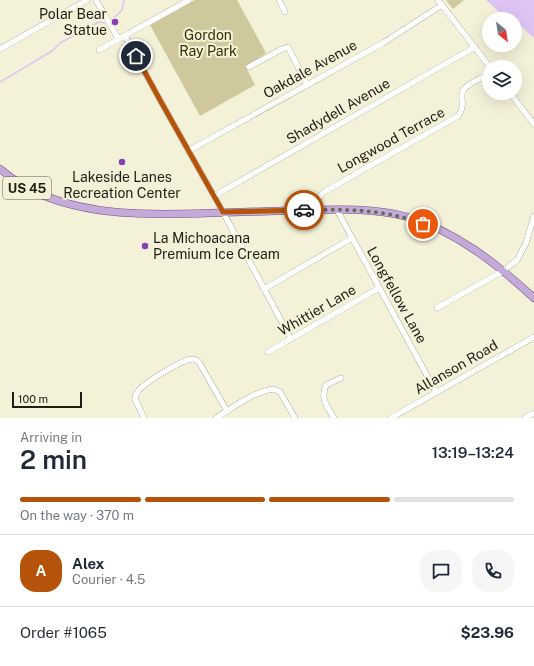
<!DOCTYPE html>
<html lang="en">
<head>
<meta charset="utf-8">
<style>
	:root { --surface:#fff; --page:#f6f6f7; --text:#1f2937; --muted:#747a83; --line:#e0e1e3; --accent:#b45309 }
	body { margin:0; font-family:"Public Sans",sans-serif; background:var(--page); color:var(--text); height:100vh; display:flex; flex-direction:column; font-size:15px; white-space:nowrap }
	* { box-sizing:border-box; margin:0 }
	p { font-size:13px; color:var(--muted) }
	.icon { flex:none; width:22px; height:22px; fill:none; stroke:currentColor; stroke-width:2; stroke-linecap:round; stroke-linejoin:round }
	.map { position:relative; height:418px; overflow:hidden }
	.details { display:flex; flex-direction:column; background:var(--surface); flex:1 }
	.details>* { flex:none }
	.needle { width:26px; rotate:150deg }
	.controls { position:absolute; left:482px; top:12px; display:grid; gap:8px }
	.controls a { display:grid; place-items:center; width:40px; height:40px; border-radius:50%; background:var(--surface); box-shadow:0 4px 16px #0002; font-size:20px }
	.scale { position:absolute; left:12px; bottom:10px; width:70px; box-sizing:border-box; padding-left:4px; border:2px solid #1f1e15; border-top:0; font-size:11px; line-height:14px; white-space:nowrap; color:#1f1e15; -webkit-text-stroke:3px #f4f1d9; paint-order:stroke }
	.pin { position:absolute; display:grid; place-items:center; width:34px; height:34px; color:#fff; margin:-17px; border:2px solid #fff; border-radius:50%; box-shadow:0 1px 4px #0007 }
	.courier { position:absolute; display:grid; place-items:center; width:40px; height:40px; margin:-20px; border:3px solid #b45309; border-radius:50%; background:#fff; color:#222; box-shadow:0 1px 5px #0007 }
	.head em { font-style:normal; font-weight:600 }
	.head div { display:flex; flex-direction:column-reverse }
	.head { display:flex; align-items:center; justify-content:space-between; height:68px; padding:0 20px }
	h1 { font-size:26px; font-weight:600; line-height:30px }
	.bar { display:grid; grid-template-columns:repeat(4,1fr); gap:6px 4px; align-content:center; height:48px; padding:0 20px }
	.bar i { height:5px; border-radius:3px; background:var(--line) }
	.bar .active { background:var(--accent) }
	.bar p { grid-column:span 4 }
	.line { display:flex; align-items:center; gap:10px; padding:0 20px; border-top:1px solid var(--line) }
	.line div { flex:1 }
	.round { display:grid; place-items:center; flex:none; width:42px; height:42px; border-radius:16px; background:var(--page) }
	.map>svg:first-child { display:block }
	.green { fill:#cec89c }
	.water { fill:#ddc4f4 }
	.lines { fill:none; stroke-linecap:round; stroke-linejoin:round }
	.stream { stroke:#ddc4f4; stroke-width:1.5 }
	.minor-casing { stroke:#8a8771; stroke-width:6 }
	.major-casing { stroke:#705483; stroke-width:8 }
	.minor { stroke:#fff; stroke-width:5.5 }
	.major { stroke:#c4aad8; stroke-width:7 }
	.done { stroke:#6a685a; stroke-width:4; stroke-dasharray:0 7.2 }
	.route { stroke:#b45309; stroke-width:5 }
	.poi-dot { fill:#8440b3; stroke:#f4f1d9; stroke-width:1.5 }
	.labels { text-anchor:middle; stroke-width:4; stroke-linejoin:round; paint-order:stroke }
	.shield { fill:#f4f1d9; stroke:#5f5d50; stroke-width:1 }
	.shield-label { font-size:13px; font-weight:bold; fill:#1f1e15 }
	.poi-label { font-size:14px; fill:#1f1e15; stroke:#f4f1d9; text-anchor:end }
	.park-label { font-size:14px; fill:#352f03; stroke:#f4f1d9 }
	.street-label { font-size:14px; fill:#1f1e15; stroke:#f4f1d9 }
</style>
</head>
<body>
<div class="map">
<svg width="534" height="418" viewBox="0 0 534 418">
	<rect width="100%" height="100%" fill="#f4f1d9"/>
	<!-- green -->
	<g class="green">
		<path d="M195 0H237L266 53 245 66 255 85 200 116 150 25Z"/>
		<path d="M446 0H464L453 9Z"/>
	</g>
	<!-- water -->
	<path class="water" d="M486 0H534V38L515 21V19L512 17 507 19Z"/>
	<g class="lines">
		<!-- stream -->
		<g class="stream">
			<path d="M112 20 122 10 124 0"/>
			<path d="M0 82 52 51 60 43 99 22 105 23"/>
		</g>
		<defs>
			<g id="minor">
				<path d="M96 0 118 38"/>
				<path d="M279 0 285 12"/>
				<path d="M438 0 490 67"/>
				<path d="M125 36 160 100 223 212 291 339"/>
				<path d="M0 49 87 0"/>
				<path d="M99 50 189 0"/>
				<path d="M249 67 282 49 288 47 307 85"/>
				<path d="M510 93 534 124"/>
				<path d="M188 151 383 43 442 5"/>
				<path d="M214 196 475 47"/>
				<path d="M317 210V199L324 192 458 116C467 105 458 95 464 89 470 82 481 79 489 74"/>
				<path d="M337 210 436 392"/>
				<path d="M264 289 352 238"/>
				<path d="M437 308 503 271 517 260 526 243 534 216"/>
				<path d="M268 352 379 288"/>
				<path d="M144 418 135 399C135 395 136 393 139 390 145 383 184 358 193 359 196 359 198 361 200 364L227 411"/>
				<path d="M216 418C232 408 255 391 274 389L280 392 295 418"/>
				<path d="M334 418C327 406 320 399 326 385L341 378"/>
				<path d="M391 418 534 337"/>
				<path d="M525 418 534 413"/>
			</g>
			<path id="major" d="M0 169C10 177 21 186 33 191 89 217 151 215 211 213 243 212 274 211 305 210 339 209 375 208 408 217 457 232 497 264 534 298"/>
		</defs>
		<!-- minor casing -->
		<use href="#minor" class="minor-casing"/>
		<!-- major casing -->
		<use href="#major" class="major-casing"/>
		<!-- minor -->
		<use href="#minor" class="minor"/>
		<!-- major -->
		<use href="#major" class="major"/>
	</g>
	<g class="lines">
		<!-- done -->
		<path class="done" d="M304 210C344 209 385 209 423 224"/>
		<!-- route -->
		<path class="route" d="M136 56 160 100 223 212 304 210"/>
	</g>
	<!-- markers -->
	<g class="poi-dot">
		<circle cx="115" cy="22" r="4"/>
		<circle cx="122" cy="162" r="4"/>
		<circle cx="145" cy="246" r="4"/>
	</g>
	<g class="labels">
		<!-- shield labels -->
		<rect class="shield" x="3" y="177" width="48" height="22" rx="3"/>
		<g class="shield-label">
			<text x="27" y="193">US 45</text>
		</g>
		<!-- poi labels -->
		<g class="poi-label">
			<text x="107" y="19">Polar Bear<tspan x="107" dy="16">Statue</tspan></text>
			<text x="122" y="182" text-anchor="middle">Lakeside Lanes<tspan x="122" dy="16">Recreation Center</tspan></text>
			<text x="153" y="243" text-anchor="start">La Michoacana<tspan x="153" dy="16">Premium Ice Cream</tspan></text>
		</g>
		<!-- park labels -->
		<g class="park-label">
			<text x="208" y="40">Gordon<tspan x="208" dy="16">Ray Park</tspan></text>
		</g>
		<!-- street labels -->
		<g class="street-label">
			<text transform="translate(310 69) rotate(-29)" y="5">Oakdale Avenue</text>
			<text transform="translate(338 111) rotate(-30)" y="5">Shadydell Avenue</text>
			<text transform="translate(391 140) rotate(-29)" y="5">Longwood Terrace</text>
			<text transform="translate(397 295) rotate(61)" y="5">Longfellow Lane</text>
			<text transform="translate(317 310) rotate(-30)" y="5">Whittier Lane</text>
			<text transform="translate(456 367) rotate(-30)" y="5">Allanson Road</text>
		</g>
	</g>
</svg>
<div class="controls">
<a><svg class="needle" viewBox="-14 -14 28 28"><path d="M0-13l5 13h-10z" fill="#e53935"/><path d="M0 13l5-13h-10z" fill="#747a83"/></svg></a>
<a><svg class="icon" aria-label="layers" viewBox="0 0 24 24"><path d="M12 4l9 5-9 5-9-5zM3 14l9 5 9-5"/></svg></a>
</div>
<div class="scale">100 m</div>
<div class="pin" style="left:423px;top:224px;background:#ea580c"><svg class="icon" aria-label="bag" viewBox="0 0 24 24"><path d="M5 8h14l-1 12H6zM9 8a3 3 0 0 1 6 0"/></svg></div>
<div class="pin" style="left:136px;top:56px;background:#1f2937"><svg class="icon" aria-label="home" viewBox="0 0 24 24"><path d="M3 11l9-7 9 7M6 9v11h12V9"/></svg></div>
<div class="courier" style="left:304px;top:210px"><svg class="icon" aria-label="car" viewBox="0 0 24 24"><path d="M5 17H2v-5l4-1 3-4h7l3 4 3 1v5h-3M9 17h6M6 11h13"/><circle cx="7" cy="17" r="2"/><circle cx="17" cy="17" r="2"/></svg></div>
</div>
<section class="details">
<div class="head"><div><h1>2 min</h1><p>Arriving in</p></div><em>13:19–13:24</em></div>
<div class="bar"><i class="active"></i><i class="active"></i><i class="active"></i><i></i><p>On the way · 370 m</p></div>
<div class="line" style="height:72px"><b class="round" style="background:var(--accent);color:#fff">A</b><div><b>Alex</b><p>Courier · 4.5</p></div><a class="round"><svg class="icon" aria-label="chat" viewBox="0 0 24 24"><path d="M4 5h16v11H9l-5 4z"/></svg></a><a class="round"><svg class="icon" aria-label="phone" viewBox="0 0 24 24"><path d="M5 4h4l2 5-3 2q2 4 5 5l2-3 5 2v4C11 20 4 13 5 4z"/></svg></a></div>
<div class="line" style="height:52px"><div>Order #1065</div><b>$23.96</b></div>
</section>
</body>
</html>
